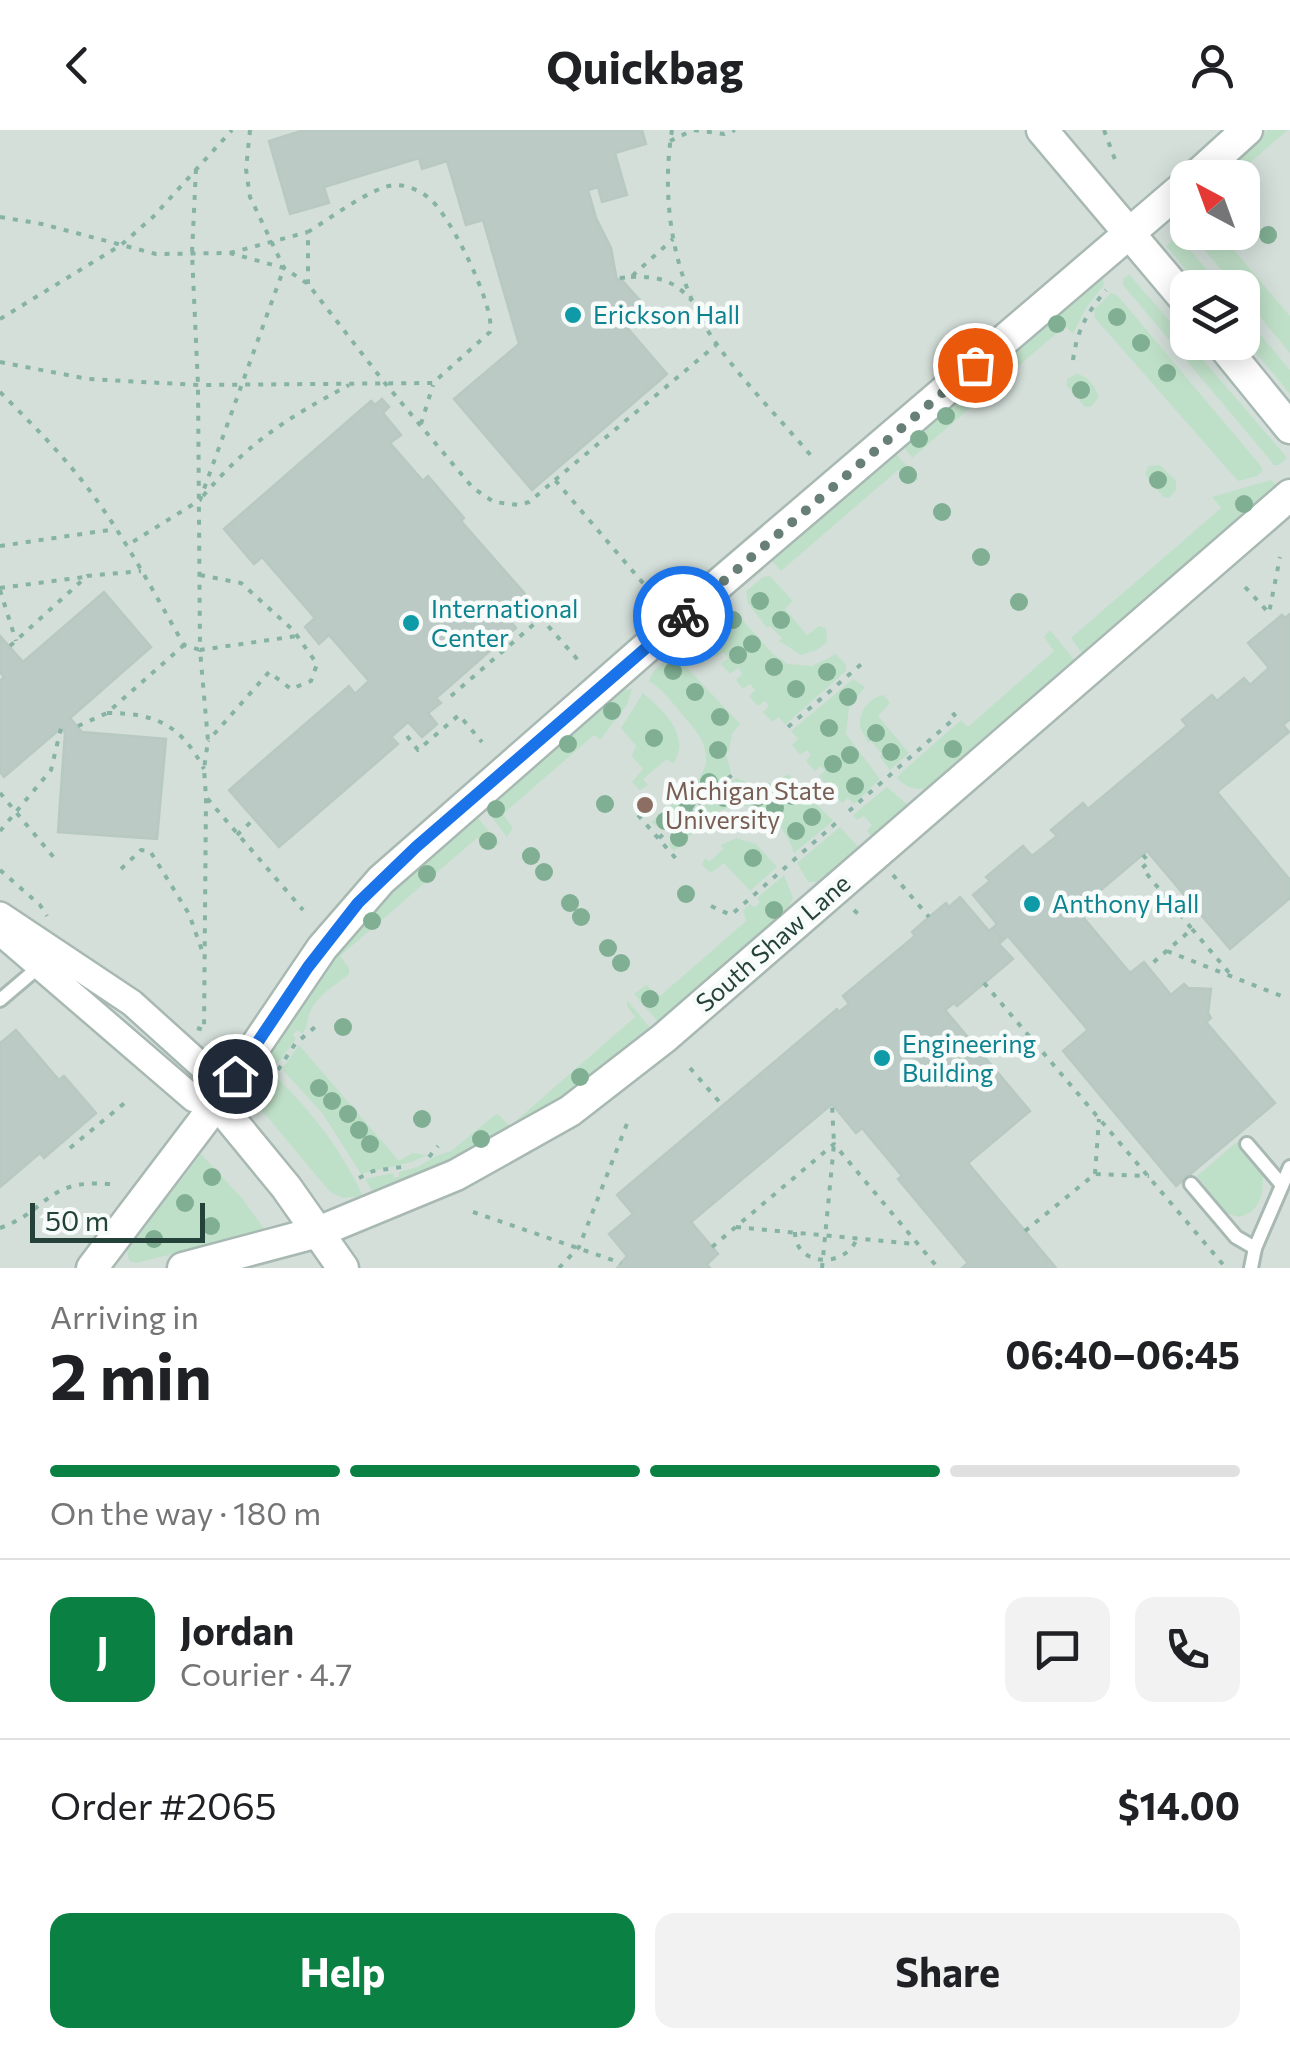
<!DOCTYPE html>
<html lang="en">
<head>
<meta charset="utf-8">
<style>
	:root { --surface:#fff; --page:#f2f2f2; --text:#202124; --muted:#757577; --line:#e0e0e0; --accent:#0b8043 }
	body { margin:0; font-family:Commissioner,sans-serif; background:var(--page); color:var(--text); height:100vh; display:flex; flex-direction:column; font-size:38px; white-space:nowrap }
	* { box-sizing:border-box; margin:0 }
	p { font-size:32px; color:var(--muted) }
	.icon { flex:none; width:55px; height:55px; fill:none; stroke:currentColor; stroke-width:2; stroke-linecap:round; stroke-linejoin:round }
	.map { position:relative; height:1138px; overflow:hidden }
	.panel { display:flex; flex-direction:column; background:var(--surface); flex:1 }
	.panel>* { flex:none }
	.needle { width:65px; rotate:319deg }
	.buttons { position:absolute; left:1170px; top:30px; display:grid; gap:20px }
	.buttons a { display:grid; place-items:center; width:90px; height:90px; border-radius:20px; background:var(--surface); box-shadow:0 5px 25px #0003; font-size:50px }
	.scale { position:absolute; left:30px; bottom:25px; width:175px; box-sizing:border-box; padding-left:10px; border:5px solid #24423a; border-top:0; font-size:28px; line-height:35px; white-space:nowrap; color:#24423a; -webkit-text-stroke:8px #f7fbf9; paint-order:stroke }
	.pin { position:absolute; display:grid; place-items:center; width:85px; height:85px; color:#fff; margin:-42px; border:5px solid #fff; border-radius:50%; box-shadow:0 2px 10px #0007 }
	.courier { position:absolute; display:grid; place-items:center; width:100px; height:100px; margin:-50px; border:8px solid #1a73e8; border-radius:50%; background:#fff; color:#222; box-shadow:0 2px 12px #0007 }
	.head em { font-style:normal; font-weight:700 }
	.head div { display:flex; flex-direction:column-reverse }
	.head { display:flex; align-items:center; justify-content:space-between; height:170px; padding:0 50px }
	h1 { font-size:65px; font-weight:700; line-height:75px }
	.bar { display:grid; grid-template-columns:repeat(4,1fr); gap:15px 10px; align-content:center; height:120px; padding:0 50px }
	.bar i { height:12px; border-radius:8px; background:var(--line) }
	.bar .current { background:var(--accent) }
	.bar p { grid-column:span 4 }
	.line { display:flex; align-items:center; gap:25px; padding:0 50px; border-top:2px solid var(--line) }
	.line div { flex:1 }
	.round { display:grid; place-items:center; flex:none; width:105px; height:105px; border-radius:20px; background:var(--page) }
	.action { display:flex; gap:20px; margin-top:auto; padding:20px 50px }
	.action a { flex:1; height:115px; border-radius:20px; background:var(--accent); color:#fff; font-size:40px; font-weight:700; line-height:115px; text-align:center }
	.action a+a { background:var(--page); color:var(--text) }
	header { display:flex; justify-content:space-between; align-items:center; height:130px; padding:0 50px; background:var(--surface); font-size:45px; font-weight:700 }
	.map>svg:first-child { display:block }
	.built { fill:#d4dfda; fill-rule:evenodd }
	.green { fill:#bfe0c8 }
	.building { fill:#bbcac4; stroke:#b8c9c2; stroke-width:2.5 }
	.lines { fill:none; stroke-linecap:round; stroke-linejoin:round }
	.service-casing { stroke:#a8b8b2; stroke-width:18 }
	.minor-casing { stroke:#a8b8b2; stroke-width:30 }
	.tertiary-casing { stroke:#a8b8b2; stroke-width:35 }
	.path { stroke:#86b3a5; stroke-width:4; stroke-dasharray:5 8; stroke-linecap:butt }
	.service { stroke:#fff; stroke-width:12 }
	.minor { stroke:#fff; stroke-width:25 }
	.tertiary { stroke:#fff; stroke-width:30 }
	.tree { fill:#80af93 }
	.done { stroke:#687f78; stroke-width:10; stroke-dasharray:0 18 }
	.route { stroke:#1a73e8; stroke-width:12 }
	.culture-dot { fill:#0f9aa8; stroke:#f7fbf9; stroke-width:4 }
	.education-dot { fill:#8d6e63; stroke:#f7fbf9; stroke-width:4 }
	.labels { text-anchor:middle; stroke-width:9; stroke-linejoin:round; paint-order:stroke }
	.culture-label { font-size:25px; fill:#0d838f; stroke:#f7fbf9; text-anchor:start }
	.education-label { font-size:25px; fill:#785e54; stroke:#f7fbf9; text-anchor:start }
	.street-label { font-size:25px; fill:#24423a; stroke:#f7fbf9 }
</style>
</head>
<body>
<header><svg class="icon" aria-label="back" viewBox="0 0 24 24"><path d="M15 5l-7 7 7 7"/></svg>Quickbag<svg class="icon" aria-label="person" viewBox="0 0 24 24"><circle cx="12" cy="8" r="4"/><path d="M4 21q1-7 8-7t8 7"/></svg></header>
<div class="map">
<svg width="1290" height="1138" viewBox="0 0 1290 1138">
	<rect width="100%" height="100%" fill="#e6efeb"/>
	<!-- built -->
	<path class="built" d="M0 0H1290V1138H0ZM1188 48H1242V102H1188ZM1188 158H1242V212H1188Z"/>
	<!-- green -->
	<g class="green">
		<path d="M1268 0H1288L1233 47 1213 48Z"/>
		<path d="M1222 106 1290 186V223L1243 166 1242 158 1235 157 1198 112 1202 107Z"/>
		<path d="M1176 107 1181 109 1221 157H1201L1166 116Z"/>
		<path d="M1129 144 1284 324 1287 328 1279 335H1274L1260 318 1123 155V149Z"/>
		<path d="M1102 146 1104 155 1086 178 1073 204 1065 196 912 328 902 315Z"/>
		<path d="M1111 163 1117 165 1260 335 1263 340 1257 346 1238 351 1095 188 1094 180Z"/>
		<path d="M1242 183 1290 240V264L1243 207Z"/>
		<path d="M1076 244C1087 245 1097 257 1098 268L1091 277H1085L1067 256V249Z"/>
		<path d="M895 323 919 350 910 352 898 340 781 441 770 429Z"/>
		<path d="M1160 335 1176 351V360L1169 368 1163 367 1145 344 1149 336Z"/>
		<path d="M1271 350 1279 357 1084 526 1071 508 1221 378 1212 367Z"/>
		<path d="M770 446 793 471 785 479 807 505 819 496 826 498 827 512 817 520 801 525 779 511 782 508 770 496 767 498 748 473 746 461 763 447Z"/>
		<path d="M731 477 773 524 788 534 812 536 836 524 846 535V541L785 595 779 587 772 592 763 582 769 576 765 571 758 576 749 566 755 560 750 554 743 559 736 550 742 544 738 538 730 544 721 534 728 528 723 522 716 527 707 518 714 512 709 505 701 510 697 505Z"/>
		<path d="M1050 500 1076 532 930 658C917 661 906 658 897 648L902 642 961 590 968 597 1054 521 1044 507Z"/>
		<path d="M674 524 740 594 732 604 729 621 725 622 731 642 662 700 651 692C688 659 732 640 687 590 675 576 664 560 649 551L653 542Z"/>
		<path d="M853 549 865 557 849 578 846 604 880 649 854 674 848 668 842 673 833 663 839 658 835 653 829 657 819 646 825 641 821 636 815 641 806 631 811 625 807 620 800 625 792 615 798 609 791 601Z"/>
		<path d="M632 559 627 575 600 610 594 605 503 684 513 698 507 707 483 676 618 561Z"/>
		<path d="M643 563C664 581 692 607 673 634L667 629 643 649 648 655 640 660 632 652 643 639 632 626 636 616 621 598Z"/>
		<path d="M884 565 890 573 878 586 909 623 890 640 880 627 882 624 871 611 868 613 860 597C859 581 868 568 884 565Z"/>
		<path d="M788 644 833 691 794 723C784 693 756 664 722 680 704 689 689 708 674 721L669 715 671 706 736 648 757 657 758 653H771Z"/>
		<path d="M887 657 909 676 873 708 867 701 872 695 864 686 857 690 853 685Z"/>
		<path d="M475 684 499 714 491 719 477 708 340 826 349 838V844C337 854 317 866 311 880 306 890 309 895 302 904L298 900 293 904 296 909 277 934 267 924 325 835 397 752Z"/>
		<path d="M840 697 861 720 820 752H808L797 733Z"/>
		<path d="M736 708 756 714 777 737 750 761 724 733 711 743 702 735 705 728 709 732 723 719 721 715Z"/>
		<path d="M784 745 793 768 786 783 660 894 634 864 646 855 660 866 746 791 743 780 750 774 755 777 760 772 757 768Z"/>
		<path d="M627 870 652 900 536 989 437 1038 373 1062 365 1049 393 1043 394 1047H399V1042L418 1037 436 1026 451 1021 495 985 498 984 510 996 635 887 627 876Z"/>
		<path d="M299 915 399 1031 412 1023 427 1025 412 1032 361 1044 323 984 282 939Z"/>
		<path d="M260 933C303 969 339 1015 363 1066L343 1068 330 1062 249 965 246 955Z"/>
		<path d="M1238 1011 1263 1047C1263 1067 1259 1083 1238 1087L1226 1083 1197 1046Z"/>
		<path d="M201 1024 241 1067 266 1101 136 1133 129 1131 127 1120Z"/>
	</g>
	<!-- building -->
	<g class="building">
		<path d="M304 0H642L646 14 615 23 627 65 602 72 598 57 588 60 596 88 611 118 617 151 620 148 645 176 624 194 667 244 532 360 454 269 519 214 483 90 466 95 447 31 422 39 419 28 324 57 329 73 290 84 269 11Z"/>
		<path d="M382 269 389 277 383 283 401 305 390 313 423 351 428 346 464 388 461 391 525 464 503 483 516 498 436 568 441 573 428 583 437 594 422 607 408 592 391 607 398 614 279 717 229 660 349 556 355 564 369 551 329 505 319 514 305 497 315 488 262 427 254 434 224 399 371 271 375 275Z"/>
		<path d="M104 462 151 517 70 588 82 602 166 609 157 709 58 702 65 603 61 598 4 647 0 642V551L4 547 0 542V506L23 532Z"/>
		<path d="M1290 484V589L1283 595 1289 602 1217 662 1290 750V768L1230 819 1147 721 1077 780 1130 843 1144 832 1171 865 1184 854 1188 858 1211 859 1208 883 1211 888 1206 892 1275 973 1176 1056 1063 921 1088 900 1008 806 1003 810 993 798 997 794 973 765 990 751 986 747 1023 716 1032 726 1057 706 1051 700 1083 673 1088 679 1187 596 1182 590 1212 565 1217 571 1244 548 1250 555 1269 538 1248 513 1282 485 1285 488Z"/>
		<path d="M960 767 989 801 993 798 1003 810 999 814 1013 829 957 876 954 873 945 880 1030 981 968 1033 1056 1138H962L968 1133 898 1049 902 1046 862 998 856 1003 832 974 691 1092 718 1124 707 1134 710 1138H617L627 1126 609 1104 633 1084 617 1065 837 879 839 882 849 874 843 866 915 806 912 802 929 787 946 773 949 777Z"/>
		<path d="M16 900 59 950 64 946 96 983 44 1028 40 1023 0 1057V913Z"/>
	</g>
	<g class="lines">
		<defs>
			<g id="service">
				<path d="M0 870 40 836"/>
				<path d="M1247 1014 1282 1055"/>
				<path d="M1191 1054 1236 1107 1255 1118"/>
				<path d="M1251 1138 1255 1118 1290 1037"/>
			</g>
			<path id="minor" d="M0 785 132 873 215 948 217 973 194 969 0 802"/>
			<g id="tertiary">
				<path d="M1042 0 1188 173"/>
				<path d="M1194 48 1247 0"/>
				<path d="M1220 212 1290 298"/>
				<path d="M217 973 286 1057 343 1138"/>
				<path d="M92 1138 217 973 322 818 381 750 720 453 1188 53"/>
				<path d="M183 1138 318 1102 456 1045 570 981 664 908 1290 365"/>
			</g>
		</defs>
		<!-- service casing -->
		<use href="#service" class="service-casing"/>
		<!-- minor casing -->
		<use href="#minor" class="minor-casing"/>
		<!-- tertiary casing -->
		<use href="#tertiary" class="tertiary-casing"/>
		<!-- path -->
		<g class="path">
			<path d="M250 0 246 39 250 67 284 138 308 154 384 252 473 358 494 372 519 375 529 372 555 350 654 466"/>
			<path d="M672 0C660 73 674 155 718 216 746 255 782 291 813 328"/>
			<path d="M694 0 724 4 735 0"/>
			<path d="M1104 0 1117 35"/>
			<path d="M670 11 693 0"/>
			<path d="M196 39 192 123 198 255 200 520 297 506"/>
			<path d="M0 87 42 94 156 124 230 123 284 138 200 370 126 416"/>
			<path d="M1182 105 1209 102"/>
			<path d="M230 123 308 102"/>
			<path d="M631 147C658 146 674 150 692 171"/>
			<path d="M620 148 631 147 673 109"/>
			<path d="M0 189 121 115 153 87 232 0"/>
			<path d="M1073 230C1077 200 1087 183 1106 160"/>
			<path d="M0 232 88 249 198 255 433 253 490 202C496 178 451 87 431 70 423 62 408 55 396 55 374 55 328 90 308 102V154"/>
			<path d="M0 262C32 294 63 325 90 361 126 409 154 463 184 515L200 520 208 611 204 639 206 667 303 780"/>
			<path d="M421 294 433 255"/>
			<path d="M555 350 716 215"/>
			<path d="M203 366C250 311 286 289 349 255"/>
			<path d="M0 416 116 399"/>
			<path d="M200 445 241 453 293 500 317 534 311 551 291 559 269 542 208 611"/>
			<path d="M1245 457 1269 483 1280 427"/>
			<path d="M0 458 84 447"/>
			<path d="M0 460 16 511"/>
			<path d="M10 516 87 446 141 441"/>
			<path d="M451 566 541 488 578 530"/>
			<path d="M107 583C156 583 181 595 204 639"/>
			<path d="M78 596 107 583 184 515"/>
			<path d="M788 597 865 531"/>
			<path d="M407 606 418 620 459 585 482 612"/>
			<path d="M0 663 56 730"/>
			<path d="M849 681 956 587 948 577"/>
			<path d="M638 685 678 731"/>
			<path d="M0 701 51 640 61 598"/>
			<path d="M237 705 254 689"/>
			<path d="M659 708 733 644"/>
			<path d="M1143 725 1149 732 1142 738 1192 799 1148 837"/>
			<path d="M121 739 141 720 150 721 189 784 204 826"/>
			<path d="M0 740 40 775 47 786"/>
			<path d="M893 745 929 787"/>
			<path d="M711 776 731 785 836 693"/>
			<path d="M854 780 862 788"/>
			<path d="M1192 799 1231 845"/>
			<path d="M1167 821 1284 867"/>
			<path d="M984 853 1226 1138"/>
			<path d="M197 898 204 900 206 667"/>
			<path d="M690 938 723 976"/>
			<path d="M278 940 295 914 321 892"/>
			<path d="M70 1018 127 971"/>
			<path d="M429 1027 438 1016"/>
			<path d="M1095 1044 1099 989"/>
			<path d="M359 1048 373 1041 402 1037"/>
			<path d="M473 1082 621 1133"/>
			<path d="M736 1097 915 1114"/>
			<path d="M0 1098C50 1080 45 1049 110 1054"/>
			<path d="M1025 1101 1095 1044 1149 1046"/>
			<path d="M795 1102C795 1138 847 1138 857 1108"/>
			<path d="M712 1117 834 1014 938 1138"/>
			<path d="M559 1138 579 1117 628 991"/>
			<path d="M822 1138 834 1014 832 974"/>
		</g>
		<!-- service -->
		<use href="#service" class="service"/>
		<!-- minor -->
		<use href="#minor" class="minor"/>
		<!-- tertiary -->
		<use href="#tertiary" class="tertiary"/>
	</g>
	<!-- trees -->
	<g class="tree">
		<circle cx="1268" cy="105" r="9"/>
		<circle cx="1117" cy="187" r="9"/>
		<circle cx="1057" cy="194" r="9"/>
		<circle cx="1141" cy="213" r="9"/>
		<circle cx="1004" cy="236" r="9"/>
		<circle cx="1167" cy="243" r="9"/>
		<circle cx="1081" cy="260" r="9"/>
		<circle cx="946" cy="286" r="9"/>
		<circle cx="919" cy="309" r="9"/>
		<circle cx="908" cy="345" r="9"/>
		<circle cx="1158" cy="350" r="9"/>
		<circle cx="1244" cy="374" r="9"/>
		<circle cx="942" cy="382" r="9"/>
		<circle cx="981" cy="427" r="9"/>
		<circle cx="760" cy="471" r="9"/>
		<circle cx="1019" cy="472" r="9"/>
		<circle cx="733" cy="490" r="9"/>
		<circle cx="781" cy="490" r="9"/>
		<circle cx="718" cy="503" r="9"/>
		<circle cx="752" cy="514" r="9"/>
		<circle cx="738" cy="525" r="9"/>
		<circle cx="774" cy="537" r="9"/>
		<circle cx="673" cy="541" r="9"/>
		<circle cx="827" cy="542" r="9"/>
		<circle cx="796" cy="559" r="9"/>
		<circle cx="695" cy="562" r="9"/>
		<circle cx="848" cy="567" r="9"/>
		<circle cx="612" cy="581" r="9"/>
		<circle cx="720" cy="587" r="9"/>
		<circle cx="829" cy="598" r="9"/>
		<circle cx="876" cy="603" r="9"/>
		<circle cx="654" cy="608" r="9"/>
		<circle cx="568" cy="614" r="9"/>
		<circle cx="953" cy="619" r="9"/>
		<circle cx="718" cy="620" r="9"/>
		<circle cx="891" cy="622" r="9"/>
		<circle cx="850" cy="625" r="9"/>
		<circle cx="833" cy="634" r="9"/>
		<circle cx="709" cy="652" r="9"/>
		<circle cx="855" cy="656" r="9"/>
		<circle cx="792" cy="666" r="9"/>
		<circle cx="724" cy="668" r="9"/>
		<circle cx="757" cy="668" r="9"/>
		<circle cx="687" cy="672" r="9"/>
		<circle cx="605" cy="674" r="9"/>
		<circle cx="775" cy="678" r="9"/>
		<circle cx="496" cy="679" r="9"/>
		<circle cx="812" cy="687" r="9"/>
		<circle cx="701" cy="688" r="9"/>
		<circle cx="665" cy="691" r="9"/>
		<circle cx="796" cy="701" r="9"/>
		<circle cx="679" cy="708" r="9"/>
		<circle cx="488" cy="711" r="9"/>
		<circle cx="531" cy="726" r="9"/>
		<circle cx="753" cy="728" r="9"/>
		<circle cx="544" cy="742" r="9"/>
		<circle cx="427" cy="744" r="9"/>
		<circle cx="686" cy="764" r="9"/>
		<circle cx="570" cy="773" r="9"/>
		<circle cx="774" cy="780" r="9"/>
		<circle cx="581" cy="787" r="9"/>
		<circle cx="372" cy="791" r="9"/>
		<circle cx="608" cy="818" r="9"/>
		<circle cx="621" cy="833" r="9"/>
		<circle cx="650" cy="869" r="9"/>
		<circle cx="343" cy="897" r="9"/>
		<circle cx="580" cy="947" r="9"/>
		<circle cx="319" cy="958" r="9"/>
		<circle cx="332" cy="971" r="9"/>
		<circle cx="348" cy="984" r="9"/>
		<circle cx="422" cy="989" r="9"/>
		<circle cx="359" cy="1000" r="9"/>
		<circle cx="481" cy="1009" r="9"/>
		<circle cx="370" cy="1014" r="9"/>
		<circle cx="212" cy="1047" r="9"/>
		<circle cx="185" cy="1073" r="9"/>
		<circle cx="211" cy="1096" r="9"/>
		<circle cx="154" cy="1109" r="9"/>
	</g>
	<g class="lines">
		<!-- done -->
		<path class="done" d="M683 486 975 235"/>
		<!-- route -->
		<path class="route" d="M235 946 308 837 358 773 416 717 683 486"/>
	</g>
	<!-- markers -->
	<g class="culture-dot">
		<circle cx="573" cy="185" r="10"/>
		<circle cx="411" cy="493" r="10"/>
		<circle cx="1032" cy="774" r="10"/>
		<circle cx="882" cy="928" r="10"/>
	</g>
	<circle class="education-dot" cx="645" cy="675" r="10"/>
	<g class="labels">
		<!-- culture labels -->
		<g class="culture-label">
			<text x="593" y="194">Erickson Hall</text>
			<text x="431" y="488">International<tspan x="431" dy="29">Center</tspan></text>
			<text x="1052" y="783">Anthony Hall</text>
			<text x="902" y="923">Engineering<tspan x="902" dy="29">Building</tspan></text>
		</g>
		<!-- education labels -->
		<g class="education-label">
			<text x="665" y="670">Michigan State<tspan x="665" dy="29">University</tspan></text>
		</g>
		<!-- street labels -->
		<g class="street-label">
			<text transform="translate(773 813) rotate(-41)" y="9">South Shaw Lane</text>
		</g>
	</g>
</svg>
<div class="buttons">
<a><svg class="needle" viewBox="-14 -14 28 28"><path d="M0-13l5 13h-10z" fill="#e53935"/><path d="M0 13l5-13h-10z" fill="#757577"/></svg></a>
<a><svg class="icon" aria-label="layers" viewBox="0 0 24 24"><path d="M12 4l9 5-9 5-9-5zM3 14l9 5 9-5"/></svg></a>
</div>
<div class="scale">50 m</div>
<div class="pin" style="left:975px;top:235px;background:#ea580c"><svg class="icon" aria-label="bag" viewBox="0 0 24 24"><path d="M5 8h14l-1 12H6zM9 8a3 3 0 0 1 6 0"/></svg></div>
<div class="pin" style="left:235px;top:946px;background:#1f2937"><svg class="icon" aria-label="home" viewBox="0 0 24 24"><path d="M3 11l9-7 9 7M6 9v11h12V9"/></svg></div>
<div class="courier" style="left:683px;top:486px"><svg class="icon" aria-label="bike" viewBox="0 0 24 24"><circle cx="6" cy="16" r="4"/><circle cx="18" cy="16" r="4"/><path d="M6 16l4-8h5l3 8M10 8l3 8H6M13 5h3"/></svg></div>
</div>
<section class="panel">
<div class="head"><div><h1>2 min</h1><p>Arriving in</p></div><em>06:40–06:45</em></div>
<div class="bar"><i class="current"></i><i class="current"></i><i class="current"></i><i></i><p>On the way · 180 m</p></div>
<div class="line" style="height:180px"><b class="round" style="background:var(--accent);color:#fff">J</b><div><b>Jordan</b><p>Courier · 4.7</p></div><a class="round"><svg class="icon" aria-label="chat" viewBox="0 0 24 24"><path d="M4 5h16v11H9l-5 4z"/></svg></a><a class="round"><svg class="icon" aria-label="phone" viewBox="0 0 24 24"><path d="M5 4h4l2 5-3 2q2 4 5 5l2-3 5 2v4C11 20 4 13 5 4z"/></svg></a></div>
<div class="line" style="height:130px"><div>Order #2065</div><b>$14.00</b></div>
<div class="action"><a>Help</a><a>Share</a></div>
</section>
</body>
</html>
